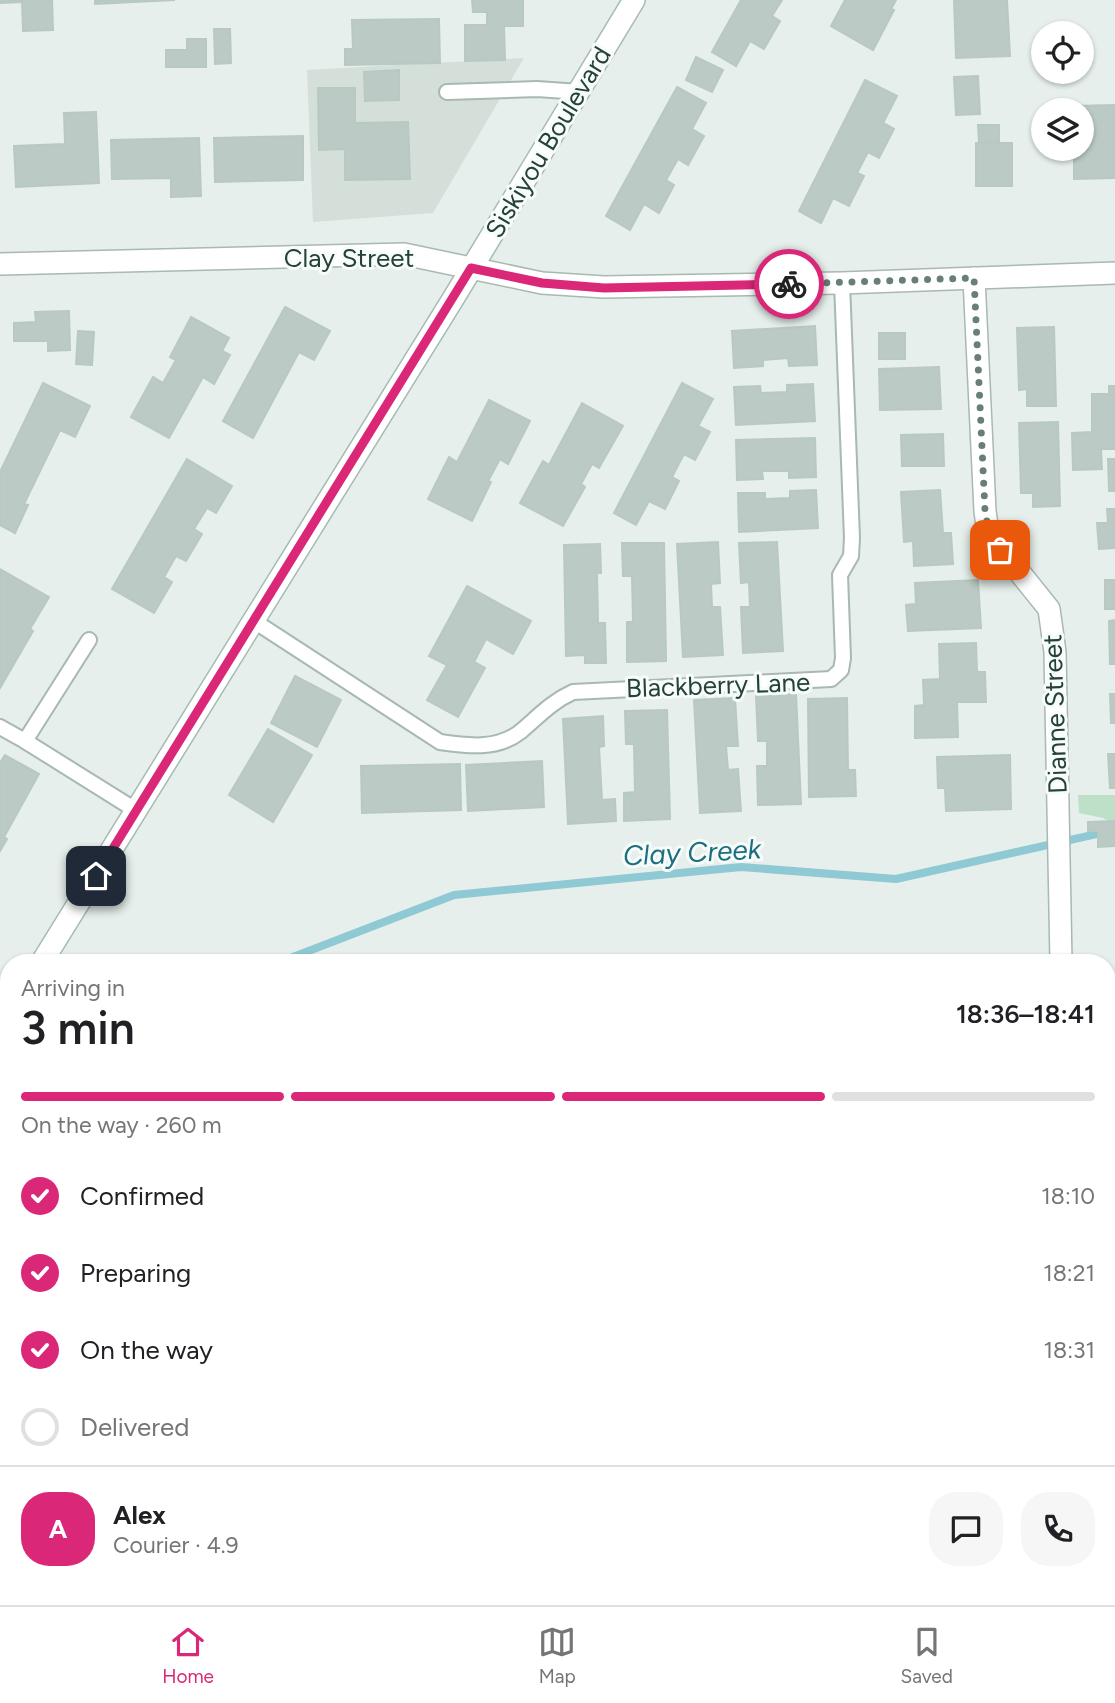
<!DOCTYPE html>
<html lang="en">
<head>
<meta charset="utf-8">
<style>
	:root { --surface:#fff; --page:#f6f6f6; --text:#202124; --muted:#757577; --line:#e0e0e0; --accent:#db2777 }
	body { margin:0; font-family:Figtree,sans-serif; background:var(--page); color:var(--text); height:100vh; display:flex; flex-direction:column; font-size:26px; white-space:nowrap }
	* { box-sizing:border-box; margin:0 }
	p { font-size:23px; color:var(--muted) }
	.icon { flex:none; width:38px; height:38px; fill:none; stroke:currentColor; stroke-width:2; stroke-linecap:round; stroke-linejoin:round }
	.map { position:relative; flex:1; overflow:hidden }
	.sheet { position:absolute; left:0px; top:954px; width:1116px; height:653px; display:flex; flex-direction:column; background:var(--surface); border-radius:28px 28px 0 0; box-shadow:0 2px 5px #0004 }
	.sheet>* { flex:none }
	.buttons { position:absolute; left:1031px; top:21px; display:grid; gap:14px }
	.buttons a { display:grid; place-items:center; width:63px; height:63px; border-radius:50%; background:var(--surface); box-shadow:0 2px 5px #0004; font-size:35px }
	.pin { position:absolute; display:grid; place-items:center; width:60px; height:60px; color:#fff; margin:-30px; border-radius:14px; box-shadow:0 4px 10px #0006 }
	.courier { position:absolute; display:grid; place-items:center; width:70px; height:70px; margin:-35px; border:5px solid #db2777; border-radius:50%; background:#fff; color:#222; box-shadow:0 2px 9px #0007 }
	.headline em { font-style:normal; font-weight:600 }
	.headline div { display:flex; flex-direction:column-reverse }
	.headline { display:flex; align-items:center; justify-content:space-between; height:119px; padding:0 21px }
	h1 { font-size:46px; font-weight:600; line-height:52px }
	.bar { display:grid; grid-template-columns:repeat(4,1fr); gap:10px 7px; align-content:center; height:84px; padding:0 21px }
	.bar i { height:9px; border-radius:5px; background:var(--line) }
	.bar .active { background:var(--accent) }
	.bar p { grid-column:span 4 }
	.line { display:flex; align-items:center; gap:18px; padding:0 21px; border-top:2px solid var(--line) }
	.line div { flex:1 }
	.round { display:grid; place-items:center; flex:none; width:74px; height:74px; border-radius:28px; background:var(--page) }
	ol { padding:0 21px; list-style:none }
	li { display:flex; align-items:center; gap:21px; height:77px }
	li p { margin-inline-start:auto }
	li .icon { padding:7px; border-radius:50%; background:var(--accent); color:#fff; stroke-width:4 }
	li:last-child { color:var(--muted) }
	li i { width:38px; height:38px; border:4px solid var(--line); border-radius:50% }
	.tab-bar { display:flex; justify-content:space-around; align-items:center; height:98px; border-top:2px solid var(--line); background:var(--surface); font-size:19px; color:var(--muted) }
	.tab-bar a { display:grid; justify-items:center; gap:4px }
	.tab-bar .active { color:var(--accent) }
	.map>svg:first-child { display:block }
	.built { fill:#d4dfda }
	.green { fill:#bfe0c8 }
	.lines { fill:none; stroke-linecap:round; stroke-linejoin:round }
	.stream { stroke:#8ec9d4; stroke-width:8 }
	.building { fill:#bbcac4; stroke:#b8c9c2; stroke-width:2 }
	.service-casing { stroke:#a8b8b2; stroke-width:18 }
	.minor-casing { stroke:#a8b8b2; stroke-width:24 }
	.secondary-casing { stroke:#a4bbb3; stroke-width:24 }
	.service { stroke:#fff; stroke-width:14 }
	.minor { stroke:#fff; stroke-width:21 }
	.secondary { stroke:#fff; stroke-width:21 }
	.done { stroke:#687f78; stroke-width:7; stroke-dasharray:0 12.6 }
	.route { stroke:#db2777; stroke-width:9 }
	.labels { text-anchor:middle; stroke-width:6; stroke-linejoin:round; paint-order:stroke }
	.street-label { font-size:26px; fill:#24423a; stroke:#f7fbf9 }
	.water-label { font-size:28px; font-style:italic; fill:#1c6f80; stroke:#f7fbf9 }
</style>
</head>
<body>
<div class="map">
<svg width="1115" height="1605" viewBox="0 0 1115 1605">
	<rect width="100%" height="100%" fill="#e6efeb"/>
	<!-- built -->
	<g class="built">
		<path d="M524 58 433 213 313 222 307 70Z"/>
		<path d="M0 1322H9V1598H464V1605H0Z"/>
	</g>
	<!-- green -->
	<path class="green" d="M1078 795H1115V824L1103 818 1079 813Z"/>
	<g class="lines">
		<!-- stream -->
		<path class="stream" d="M280 962 454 895 741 867 896 879 1115 830"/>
	</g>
	<!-- building -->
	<g class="building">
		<path d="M0 0H52L53 30 23 31 22 2 0 3Z"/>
		<path d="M95 0H175L95 4Z"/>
		<path d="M472 0H523V26H504L505 60 465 61V25H487V12H473Z"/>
		<path d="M741 0H782L772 16 780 21 764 49 750 41 736 66 712 52Z"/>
		<path d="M845 0H896L891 9 894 10 873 50 831 26Z"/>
		<path d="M954 0H1007L1010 56 956 58Z"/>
		<path d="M439 19 440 63 345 65V49H353L352 20Z"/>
		<path d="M214 29H230L231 63 215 64Z"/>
		<path d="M187 39H206V67H166V50H187Z"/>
		<path d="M696 57 723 70 712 92 686 80Z"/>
		<path d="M399 70V100L365 101 364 72Z"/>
		<path d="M978 76 980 114 956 115 954 77Z"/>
		<path d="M865 80 897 96 883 123 894 129 879 158 868 152 857 173 864 176 849 206 833 198 821 223 799 211Z"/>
		<path d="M677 87 706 103 692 129 704 136 688 165 678 159 666 180 674 185 659 213 644 204 630 230 606 216Z"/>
		<path d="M318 88H355V123L408 122 410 179 345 180V149L319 150Z"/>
		<path d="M1115 105V178L1074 179V149H1082V110H1073V106Z"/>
		<path d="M96 112 99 183 16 187 14 146 65 144 64 113Z"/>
		<path d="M978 125H999V142H979Z"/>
		<path d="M303 136V180L215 182 214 138Z"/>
		<path d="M199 138 201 196 171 197V178L112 179 111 140Z"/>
		<rect x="976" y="143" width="36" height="43"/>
		<path d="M285 307 330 331 314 360 299 352 253 438 223 421Z"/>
		<path d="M69 311 70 350 48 351V341H14V323L36 322 35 312Z"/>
		<path d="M191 317 229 338 222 351 230 355 214 384 203 377 169 438 131 417 153 377 163 383 176 360 170 357Z"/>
		<path d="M815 326 817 365 789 366 788 358 763 360V366L734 368 732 331Z"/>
		<path d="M1054 327 1056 406H1027V389L1019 390 1017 328Z"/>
		<path d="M78 331 94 332 92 365 76 364Z"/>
		<rect x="879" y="333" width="26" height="26"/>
		<path d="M939 367 941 409 880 410 879 369Z"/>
		<path d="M43 383 90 406 75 437 60 430 24 504 28 505 15 533 0 525V472Z"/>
		<path d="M682 383 713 399 698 426 710 432 695 460 684 454 672 477 679 481 665 509 649 501 636 525 614 513Z"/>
		<path d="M813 384 815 421 736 425 734 387 760 386 761 393 787 392V385Z"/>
		<path d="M1109 386H1115V449H1101L1102 469 1073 470 1072 433 1092 432V394H1109Z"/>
		<path d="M489 400 530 421 508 464 500 459 488 481 491 482 472 521 428 499 449 457 457 462Z"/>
		<path d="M582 403 623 426 599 468 592 464 581 484 585 487 563 526 520 503 543 461 549 465Z"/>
		<path d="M1058 422 1060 506 1033 507V493H1021L1019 423Z"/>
		<path d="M943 434 944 466H902L901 435Z"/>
		<path d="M815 438 816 477 789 478V471H762L763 479 737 480 736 440Z"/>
		<path d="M187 459 232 486 216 513 207 508 194 529 202 534 186 561 176 556 164 577 172 582 154 613 112 589Z"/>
		<path d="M1108 459H1115V491H1109Z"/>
		<path d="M816 490 818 528 739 532 738 493H765V499L790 498V491Z"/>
		<path d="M940 490 943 533H951L953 564 914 566 913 541 904 542 901 492Z"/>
		<path d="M1107 509H1115V548L1099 549 1097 523H1108Z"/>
		<path d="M718 542 720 583 711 584 712 607H720L723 655 683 657 677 544Z"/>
		<path d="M777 542 783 651 743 653 741 607H750L749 582 741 583 739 543Z"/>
		<path d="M622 543H664L666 661 627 662V622H633L632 576H623Z"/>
		<path d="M600 544 601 573H597L598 623H605L606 663H585V655L566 656 564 545Z"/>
		<path d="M0 569 49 597 30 629 33 631 0 688Z"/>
		<path d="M978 580 981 628 908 631 906 605 916 604 915 583Z"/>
		<rect x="1105" y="580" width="10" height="29"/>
		<path d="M467 586 531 621 513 654 486 639 474 662 485 668 458 717 427 700 447 665 429 656Z"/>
		<path d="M1115 620V664H1110L1109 621Z"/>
		<path d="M976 643 977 672H985L986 702H957L958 737 915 738V706L924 705 923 680 940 679 939 644Z"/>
		<path d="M295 676 341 700 317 747 271 723Z"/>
		<path d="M796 694 801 804 758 805 757 766H767V741H758L756 696Z"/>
		<path d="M1110 694H1115V723H1111Z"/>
		<path d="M735 698 738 746H726L728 770 738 769 741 811 700 813 694 700Z"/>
		<path d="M847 698 848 770H855L856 796 809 797 808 699Z"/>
		<path d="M667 710 670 819 624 821V793L635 792 634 744H626L625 711Z"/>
		<path d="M603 716 604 746 599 747 602 800 615 799 616 821 568 824 563 719Z"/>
		<path d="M268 729 312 755 273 822 229 795Z"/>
		<path d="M1108 754H1115V788H1110Z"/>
		<path d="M5 755 39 774 4 837 7 839 0 851V763Z"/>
		<path d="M1010 755 1011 809 946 811 945 788H938L937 757Z"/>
		<path d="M542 761 544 807 468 811 466 765Z"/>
		<path d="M460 764 461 810 362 813 361 766Z"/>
		<path d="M1115 821V846L1098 847V831H1088V822Z"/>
		<path d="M849 956 850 962H811V959Z"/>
		<rect x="992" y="958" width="30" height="4"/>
		<rect x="0" y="1262" width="9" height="45"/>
		<rect x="0" y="1376" width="9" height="219"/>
		<rect x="151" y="1598" width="52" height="7"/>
		<rect x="218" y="1598" width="240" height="7"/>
		<rect x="645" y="1598" width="35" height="7"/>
		<path d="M1015 1598H1046V1600L1015 1602Z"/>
	</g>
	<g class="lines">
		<defs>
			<g id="service">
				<path d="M447 92 537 89 580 92"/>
				<path d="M254 621 440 742C467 746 497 750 520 732 538 717 551 702 573 692L831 679 841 670 843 658 840 575 851 556 852 538 842 283"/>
				<path d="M89 640 25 741 137 811"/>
				<path d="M0 727 25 741"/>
				<path d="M0 1124H9"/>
				<path d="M0 1348H9"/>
			</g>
			<g id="minor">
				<path d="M0 264 404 254 542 283 604 287 842 283 1115 273"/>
				<path d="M974 278 985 511 988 533 1049 609 1055 652 1061 962"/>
				<path d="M1108 1082H1115"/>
				<path d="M1108 1540 1111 1605"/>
				<path d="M789 1598V1605"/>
			</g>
			<g id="secondary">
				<path d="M42 962 453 299 634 0"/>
				<path d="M0 1029 9 1015"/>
			</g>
		</defs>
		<!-- service casing -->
		<use href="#service" class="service-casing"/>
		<!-- minor casing -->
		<use href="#minor" class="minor-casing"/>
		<!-- secondary casing -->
		<use href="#secondary" class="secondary-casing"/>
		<!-- service -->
		<use href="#service" class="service"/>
		<!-- minor -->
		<use href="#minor" class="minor"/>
		<!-- secondary -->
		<use href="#secondary" class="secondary"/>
	</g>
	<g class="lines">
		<!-- done -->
		<path class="done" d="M789 284 974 278 985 511 989 533 1000 550"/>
		<!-- route -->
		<path class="route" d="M96 876 471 268 542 283 604 288 789 284"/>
	</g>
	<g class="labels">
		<!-- street labels -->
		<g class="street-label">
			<text transform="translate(548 142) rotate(-59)" y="9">Siskiyou Boulevard</text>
			<text x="349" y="267">Clay Street</text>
			<text transform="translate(718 685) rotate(-2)" y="9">Blackberry Lane</text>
			<text transform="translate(1055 714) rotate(-92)" y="9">Dianne Street</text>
		</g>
		<!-- water labels -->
		<g class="water-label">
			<text transform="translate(692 852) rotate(-3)" y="10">Clay Creek</text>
		</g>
	</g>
</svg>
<div class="buttons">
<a><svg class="icon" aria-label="locate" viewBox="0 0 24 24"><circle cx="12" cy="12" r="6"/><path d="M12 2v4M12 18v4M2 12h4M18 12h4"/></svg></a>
<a><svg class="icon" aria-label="layers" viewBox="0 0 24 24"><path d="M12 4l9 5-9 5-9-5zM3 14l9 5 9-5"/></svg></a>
</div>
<div class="pin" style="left:1000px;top:550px;background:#ea580c"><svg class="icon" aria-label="bag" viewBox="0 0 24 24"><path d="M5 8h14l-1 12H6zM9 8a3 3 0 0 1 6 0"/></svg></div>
<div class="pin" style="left:96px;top:876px;background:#1f2937"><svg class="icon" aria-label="home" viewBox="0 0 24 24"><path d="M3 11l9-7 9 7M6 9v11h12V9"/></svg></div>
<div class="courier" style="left:789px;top:284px"><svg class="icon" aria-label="bike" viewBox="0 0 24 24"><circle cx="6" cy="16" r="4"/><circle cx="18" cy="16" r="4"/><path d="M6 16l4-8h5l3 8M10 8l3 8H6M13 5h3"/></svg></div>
<section class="sheet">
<div class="headline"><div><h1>3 min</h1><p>Arriving in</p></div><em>18:36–18:41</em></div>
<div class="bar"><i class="active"></i><i class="active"></i><i class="active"></i><i></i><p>On the way · 260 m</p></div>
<ol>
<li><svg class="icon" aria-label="check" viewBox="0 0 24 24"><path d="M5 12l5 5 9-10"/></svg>Confirmed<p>18:10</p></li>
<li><svg class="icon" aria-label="check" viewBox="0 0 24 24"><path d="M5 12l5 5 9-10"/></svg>Preparing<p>18:21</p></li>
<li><svg class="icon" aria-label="check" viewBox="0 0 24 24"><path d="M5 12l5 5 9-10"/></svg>On the way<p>18:31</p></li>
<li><i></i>Delivered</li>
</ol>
<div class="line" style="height:126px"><b class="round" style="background:var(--accent);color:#fff">A</b><div><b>Alex</b><p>Courier · 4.9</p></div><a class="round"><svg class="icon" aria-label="chat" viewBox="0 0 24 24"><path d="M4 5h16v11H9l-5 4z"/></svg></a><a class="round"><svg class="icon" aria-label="phone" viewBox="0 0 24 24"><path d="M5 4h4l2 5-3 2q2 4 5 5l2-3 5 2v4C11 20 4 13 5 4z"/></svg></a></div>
</section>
</div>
<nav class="tab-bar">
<a class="active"><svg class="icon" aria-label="home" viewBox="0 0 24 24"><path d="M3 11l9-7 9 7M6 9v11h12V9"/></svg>Home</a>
<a><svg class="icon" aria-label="map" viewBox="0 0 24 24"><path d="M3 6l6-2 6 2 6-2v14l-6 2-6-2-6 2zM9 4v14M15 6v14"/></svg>Map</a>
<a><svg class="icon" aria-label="saved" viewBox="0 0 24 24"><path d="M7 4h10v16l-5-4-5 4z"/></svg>Saved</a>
</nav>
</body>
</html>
